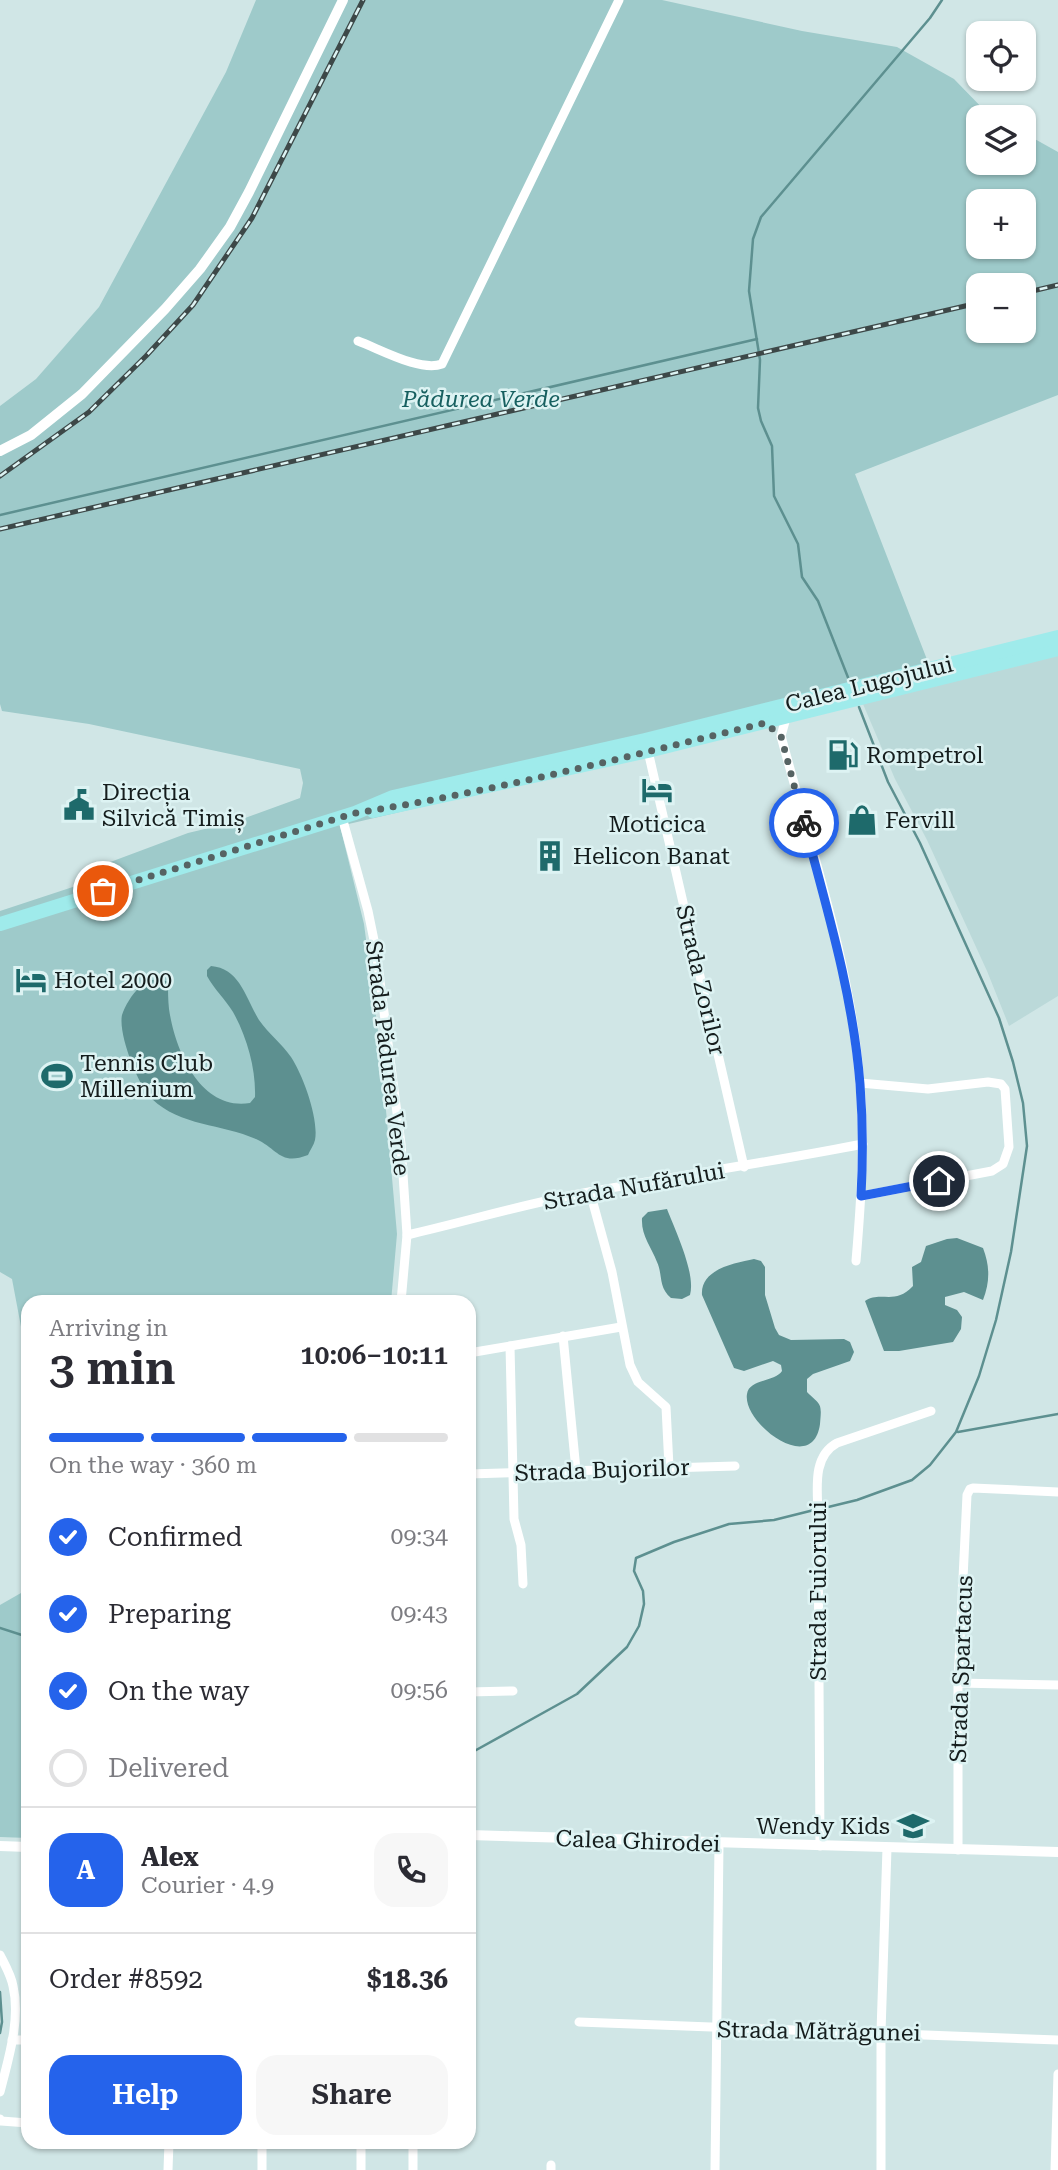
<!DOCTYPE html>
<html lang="en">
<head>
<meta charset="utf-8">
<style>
	:root { --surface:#fff; --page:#f7f7f7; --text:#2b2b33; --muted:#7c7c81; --line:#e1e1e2; --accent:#2563eb }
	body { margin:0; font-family:"Roboto Serif",serif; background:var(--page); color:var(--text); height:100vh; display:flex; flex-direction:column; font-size:26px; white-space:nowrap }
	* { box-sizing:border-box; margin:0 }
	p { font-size:23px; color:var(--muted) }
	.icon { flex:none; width:38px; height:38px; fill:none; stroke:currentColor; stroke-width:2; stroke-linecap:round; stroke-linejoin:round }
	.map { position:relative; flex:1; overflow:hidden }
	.side { position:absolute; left:21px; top:1295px; width:455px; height:854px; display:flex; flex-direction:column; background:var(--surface); border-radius:21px; box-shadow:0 2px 5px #0004 }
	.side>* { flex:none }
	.buttons { position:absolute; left:966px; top:21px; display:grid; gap:14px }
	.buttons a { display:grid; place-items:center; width:70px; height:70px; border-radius:14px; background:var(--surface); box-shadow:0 2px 5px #0004; font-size:35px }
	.pin { position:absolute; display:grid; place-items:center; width:60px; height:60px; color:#fff; margin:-30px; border:4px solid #fff; border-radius:50%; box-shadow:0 2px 7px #0007 }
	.courier { position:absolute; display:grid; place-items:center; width:70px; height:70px; margin:-35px; border:5px solid #2563eb; border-radius:50%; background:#fff; color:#222; box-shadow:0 2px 9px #0007 }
	.headline em { font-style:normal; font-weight:600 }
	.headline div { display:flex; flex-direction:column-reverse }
	.headline { display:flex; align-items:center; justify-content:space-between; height:119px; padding:0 28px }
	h1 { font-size:46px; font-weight:600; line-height:52px }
	.bar { display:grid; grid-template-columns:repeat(4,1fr); gap:10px 7px; align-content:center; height:84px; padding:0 28px }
	.bar i { height:9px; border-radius:5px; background:var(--line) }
	.bar .selected { background:var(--accent) }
	.bar p { grid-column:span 4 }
	.line { display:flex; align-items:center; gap:18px; padding:0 28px; border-top:2px solid var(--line) }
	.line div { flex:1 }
	.round { display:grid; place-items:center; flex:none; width:74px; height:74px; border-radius:21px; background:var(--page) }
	ol { padding:0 28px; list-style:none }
	li { display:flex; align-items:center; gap:21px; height:77px }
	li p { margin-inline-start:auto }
	li .icon { padding:7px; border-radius:50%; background:var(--accent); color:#fff; stroke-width:4 }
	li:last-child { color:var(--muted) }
	li i { width:38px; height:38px; border:4px solid var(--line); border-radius:50% }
	.cta { display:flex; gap:14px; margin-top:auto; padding:14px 28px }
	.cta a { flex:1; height:80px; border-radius:21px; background:var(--accent); color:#fff; font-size:28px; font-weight:600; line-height:80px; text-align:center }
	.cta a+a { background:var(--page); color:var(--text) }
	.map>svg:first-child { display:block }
	.built { fill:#bbd9d9 }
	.green { fill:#9ecaca; fill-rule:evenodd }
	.water { fill:#5d9090 }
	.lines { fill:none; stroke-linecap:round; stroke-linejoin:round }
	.stream { stroke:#5d9090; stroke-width:2.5 }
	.minor { stroke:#fff; stroke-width:9 }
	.tertiary { stroke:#fff; stroke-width:10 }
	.primary { stroke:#9febeb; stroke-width:14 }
	.rail-casing { stroke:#3d4848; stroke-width:5 }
	.rail { stroke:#ddf3f3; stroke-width:2.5; stroke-dasharray:8; stroke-linecap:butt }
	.done { stroke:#566363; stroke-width:7; stroke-dasharray:0 12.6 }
	.route { stroke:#2563eb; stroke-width:9 }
	.labels { text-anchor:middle; stroke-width:5; stroke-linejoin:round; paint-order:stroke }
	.park-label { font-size:23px; font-style:italic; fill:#176060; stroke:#ddf3f3 }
	.street-label { font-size:23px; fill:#151d1d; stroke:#ddf3f3 }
	.poi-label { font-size:23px; fill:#151d1d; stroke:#ddf3f3; text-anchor:start }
</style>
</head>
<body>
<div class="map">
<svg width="1058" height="2170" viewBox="0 0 1058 2170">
	<rect width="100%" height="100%" fill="#d0e6e6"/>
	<!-- built -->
	<path class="built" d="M1058 645V996L1009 1026 987 971 927 840 895 779 863 704Z"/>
	<!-- green -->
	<g class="green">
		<path d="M256 0H662L802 31 897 47 954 79 991 117H978V163H1024V133L1058 152V395L855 474 933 675 863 704 340 826 364 924 381 1054 397 1234 391 1302H28V1341L22 1332 12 1279 0 1272V911L88 882 97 867 188 833 234 822 300 798 303 783 300 769 89 724 2 711 0 704V406L36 379 99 307 226 72ZM978 201H1024V247H978ZM978 285H1024V331H978Z"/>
		<path d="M28 1589V1838L0 1837V1605Z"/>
	</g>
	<!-- water -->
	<g class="water">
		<path d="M211 966C240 968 246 999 259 1020 268 1033 282 1044 291 1057 303 1075 319 1119 315 1140 314 1145 310 1150 308 1155 280 1166 278 1149 256 1139 222 1124 180 1126 152 1099 138 1086 118 1034 122 1015 125 1006 132 994 139 988 147 980 157 977 168 982 168 991 168 1000 169 1009 175 1050 200 1111 250 1103L255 1097C256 1069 247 1037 233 1012 225 999 214 989 207 976V970Z"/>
		<path d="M667 1209C675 1230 696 1273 690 1295L682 1299 671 1298C658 1287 663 1275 657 1262 651 1246 641 1236 642 1218L648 1212Z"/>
		<path d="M957 1238 983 1248C990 1266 990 1282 983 1300L964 1292 945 1297V1305L957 1310 962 1317 961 1329 953 1342 899 1351H884L865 1301C881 1290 894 1306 913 1286L912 1267 921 1262 926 1246 947 1239Z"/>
		<path d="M754 1259 761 1261 765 1267V1295L775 1328 779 1335 791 1340 844 1339 850 1342 854 1352 850 1361 813 1374 807 1379V1392C821 1406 822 1402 820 1424 813 1477 742 1423 747 1394 749 1379 775 1382 782 1371L781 1365 773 1361 744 1371 734 1368 702 1295C700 1269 735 1263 754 1259Z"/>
	</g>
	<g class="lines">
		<!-- stream -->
		<g class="stream">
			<path d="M0 515 757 339"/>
			<path d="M849 680 818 601 802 577 798 544 774 496 772 446 761 421 758 408 760 360 749 291 753 239 761 217 930 18 942 0"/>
			<path d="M958 1432 1058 1414"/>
			<path d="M820 1509 857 1500 912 1480 930 1465 956 1432 979 1376 996 1320 1011 1252 1027 1146 1023 1103 1013 1062 999 1018 920 843 888 782 859 707"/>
			<path d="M0 1628 28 1637"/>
			<path d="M469 1754 577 1694 627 1647 639 1626 644 1604 643 1591 634 1571 636 1558 674 1542 729 1524 774 1520 814 1510"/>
			<path d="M0 1992 2 2022 0 2033"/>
		</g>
		<!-- minor -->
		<g class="minor">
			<path d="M358 341C380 349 420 372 442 364L619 0"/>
			<path d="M786 718 781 736C811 848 852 969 860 1085 865 1144 861 1202 856 1261"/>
			<path d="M648 751 656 786"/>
			<path d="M658 794 744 1167"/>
			<path d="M342 817 368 911 376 950 401 1144 407 1235 401 1302"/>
			<path d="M860 1083 928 1089 988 1082 1001 1084 1005 1089 1009 1147 1003 1164 992 1171 861 1196"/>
			<path d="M590 1192 612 1272 630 1365 638 1382 666 1407 669 1467"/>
			<path d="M407 1235C468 1221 527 1203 589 1192 680 1175 772 1162 863 1144"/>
			<path d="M563 1336 576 1470"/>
			<path d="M510 1346 514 1519 521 1545 523 1584"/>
			<path d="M469 1353 621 1327"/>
			<path d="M469 1474 735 1466"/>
			<path d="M958 1683 1058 1685"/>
			<path d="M469 1692 513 1691"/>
			<path d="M820 1846 818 1516C818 1492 811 1457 837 1443L931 1411"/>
			<path d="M958 1850V1683L967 1495 970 1489 973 1488 1058 1492"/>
			<path d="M0 1955C5 1965 11 1975 13 1986 21 2020 8 2060 0 2092"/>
			<path d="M579 2022 1058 2040"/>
			<path d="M12 2040H28"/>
			<path d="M0 2119 1 2121 28 2123"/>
			<path d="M361 2142V2170"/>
			<path d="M413 2142V2170"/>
			<path d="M168 2170 169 2142"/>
			<path d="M262 2170V2142"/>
			<path d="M551 2170V2165"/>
			<path d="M715 2170 719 1844"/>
			<path d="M881 2170V2032L887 1848"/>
			<path d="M1055 2170 1058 2074"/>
		</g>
		<!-- tertiary -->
		<g class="tertiary">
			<path d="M0 451 31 435 82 394 165 309 200 269 230 227 249 192 343 0"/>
			<path d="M469 1835 1058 1852"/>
			<path d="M0 1846 28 1847"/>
		</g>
		<!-- primary -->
		<g class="primary">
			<path d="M373 811 648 751 1058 649"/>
			<path d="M0 924 355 813 393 797 645 740 1058 637"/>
		</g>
		<defs>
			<g id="rail">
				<path d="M1024 293 1058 285"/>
				<path d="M0 476 89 412 146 356 193 305 252 218 363 0"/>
				<path d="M0 529 978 303"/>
			</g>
		</defs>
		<!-- rail casing -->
		<use href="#rail" class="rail-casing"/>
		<!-- rail -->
		<use href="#rail" class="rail"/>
	</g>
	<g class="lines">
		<!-- done -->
		<path class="done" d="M103 891 355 813C493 792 629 756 765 723L781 736 804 823"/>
		<!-- route -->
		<path class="route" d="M804 823C827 909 853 995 860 1084 863 1122 863 1159 861 1196L939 1181"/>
	</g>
	<!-- icons -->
	<defs>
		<symbol id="fuel-bare" viewBox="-9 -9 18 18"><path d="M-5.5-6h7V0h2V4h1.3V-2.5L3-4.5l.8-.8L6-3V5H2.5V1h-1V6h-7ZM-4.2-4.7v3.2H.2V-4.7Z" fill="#1e6a6b" stroke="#ddf3f3" stroke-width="2.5" paint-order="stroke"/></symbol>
		<symbol id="hotel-bare" viewBox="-9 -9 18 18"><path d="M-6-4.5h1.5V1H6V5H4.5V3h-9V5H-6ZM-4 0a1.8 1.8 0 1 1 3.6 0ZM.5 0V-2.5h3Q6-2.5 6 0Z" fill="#1e6a6b" stroke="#ddf3f3" stroke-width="2.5" paint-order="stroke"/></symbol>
		<symbol id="civic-bare" viewBox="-9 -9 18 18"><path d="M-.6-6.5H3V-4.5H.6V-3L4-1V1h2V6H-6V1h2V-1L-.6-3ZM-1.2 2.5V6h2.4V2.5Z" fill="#1e6a6b" stroke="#ddf3f3" stroke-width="2.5" paint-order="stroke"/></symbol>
		<symbol id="shop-bare" viewBox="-9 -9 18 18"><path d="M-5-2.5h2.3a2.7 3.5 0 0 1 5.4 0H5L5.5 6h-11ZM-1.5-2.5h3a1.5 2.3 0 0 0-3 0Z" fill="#1e6a6b" stroke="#ddf3f3" stroke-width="2.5" paint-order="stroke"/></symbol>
		<symbol id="building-bare" viewBox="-9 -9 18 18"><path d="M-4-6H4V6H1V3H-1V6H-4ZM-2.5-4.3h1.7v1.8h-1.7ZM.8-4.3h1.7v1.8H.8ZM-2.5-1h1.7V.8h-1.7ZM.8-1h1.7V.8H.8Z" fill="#1e6a6b" stroke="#ddf3f3" stroke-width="2.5" paint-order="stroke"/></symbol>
		<symbol id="stadium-bare" viewBox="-9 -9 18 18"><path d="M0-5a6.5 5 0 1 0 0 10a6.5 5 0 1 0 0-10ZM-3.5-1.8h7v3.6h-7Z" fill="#1e6a6b" stroke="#ddf3f3" stroke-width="2.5" paint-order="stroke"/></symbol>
		<symbol id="school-bare" viewBox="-9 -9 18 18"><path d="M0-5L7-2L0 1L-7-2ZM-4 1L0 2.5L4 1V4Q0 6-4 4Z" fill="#1e6a6b" stroke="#ddf3f3" stroke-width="2.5" paint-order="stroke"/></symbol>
	</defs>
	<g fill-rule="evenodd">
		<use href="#fuel-bare" x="821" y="733" width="44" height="44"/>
		<use href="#hotel-bare" x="635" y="768" width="44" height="44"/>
		<use href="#civic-bare" x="57" y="783" width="44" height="44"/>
		<use href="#shop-bare" x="840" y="798" width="44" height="44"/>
		<use href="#building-bare" x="528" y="834" width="44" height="44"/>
		<use href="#hotel-bare" x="9" y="958" width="44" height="44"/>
		<use href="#stadium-bare" x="35" y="1054" width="44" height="44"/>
		<use href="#school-bare" x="891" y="1804" width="44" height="44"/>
	</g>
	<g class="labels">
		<!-- park labels -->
		<g class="park-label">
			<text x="481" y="407">Pădurea Verde</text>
		</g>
		<!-- street labels -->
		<g class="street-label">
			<text transform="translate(869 684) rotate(-14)" y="8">Calea Lugojului</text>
			<text transform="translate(701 980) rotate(77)" y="8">Strada Zorilor</text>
			<text transform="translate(388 1058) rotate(83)" y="8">Strada Pădurea Verde</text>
			<text transform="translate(634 1186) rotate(-10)" y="8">Strada Nufărului</text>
			<text transform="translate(602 1470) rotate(-2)" y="8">Strada Bujorilor</text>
			<text transform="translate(818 1591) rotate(-90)" y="8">Strada Fuiorului</text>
			<text transform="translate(961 1669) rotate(-88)" y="8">Strada Spartacus</text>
			<text transform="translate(638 1841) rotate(2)" y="8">Calea Ghirodei</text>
			<text transform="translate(819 2031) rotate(1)" y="8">Strada Mătrăgunei</text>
		</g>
		<!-- poi labels -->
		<g class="poi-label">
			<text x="866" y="763">Rompetrol</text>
			<text x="102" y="800">Direcția<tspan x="102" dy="26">Silvică Timiș</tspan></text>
			<text x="885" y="828">Fervill</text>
			<text x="657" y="832" text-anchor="middle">Moticica</text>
			<text x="573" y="864">Helicon Banat</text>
			<text x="54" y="988">Hotel 2000</text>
			<text x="80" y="1071">Tennis Club<tspan x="80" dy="26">Millenium</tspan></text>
			<text x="890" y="1834" text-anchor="end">Wendy Kids</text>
		</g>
	</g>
</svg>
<div class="buttons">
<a><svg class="icon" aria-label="locate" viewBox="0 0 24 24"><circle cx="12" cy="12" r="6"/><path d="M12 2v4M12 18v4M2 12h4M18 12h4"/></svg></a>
<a><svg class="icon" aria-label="layers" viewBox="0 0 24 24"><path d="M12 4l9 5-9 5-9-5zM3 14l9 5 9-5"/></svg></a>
<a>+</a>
<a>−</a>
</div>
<div class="pin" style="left:103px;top:891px;background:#ea580c"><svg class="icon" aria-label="bag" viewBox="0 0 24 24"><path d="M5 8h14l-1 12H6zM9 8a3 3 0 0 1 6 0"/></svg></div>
<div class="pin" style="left:939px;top:1181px;background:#1f2937"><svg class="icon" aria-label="home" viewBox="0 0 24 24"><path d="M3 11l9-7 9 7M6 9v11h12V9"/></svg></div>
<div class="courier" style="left:804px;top:823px"><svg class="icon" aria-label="bike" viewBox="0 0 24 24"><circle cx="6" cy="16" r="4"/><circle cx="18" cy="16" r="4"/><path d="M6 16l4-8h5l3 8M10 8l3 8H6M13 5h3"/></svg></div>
<section class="side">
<div class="headline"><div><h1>3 min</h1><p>Arriving in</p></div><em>10:06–10:11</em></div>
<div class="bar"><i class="selected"></i><i class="selected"></i><i class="selected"></i><i></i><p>On the way · 360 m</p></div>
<ol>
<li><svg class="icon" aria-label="check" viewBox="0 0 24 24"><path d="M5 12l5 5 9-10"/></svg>Confirmed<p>09:34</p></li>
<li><svg class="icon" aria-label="check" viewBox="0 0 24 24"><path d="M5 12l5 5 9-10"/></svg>Preparing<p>09:43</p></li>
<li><svg class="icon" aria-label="check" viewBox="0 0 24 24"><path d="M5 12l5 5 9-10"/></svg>On the way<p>09:56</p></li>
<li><i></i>Delivered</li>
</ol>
<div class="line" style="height:126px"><b class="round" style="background:var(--accent);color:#fff">A</b><div><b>Alex</b><p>Courier · 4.9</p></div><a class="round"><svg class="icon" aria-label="phone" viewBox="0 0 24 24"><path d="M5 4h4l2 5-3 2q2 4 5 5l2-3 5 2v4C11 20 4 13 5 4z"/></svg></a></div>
<div class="line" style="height:91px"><div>Order #8592</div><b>$18.36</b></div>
<div class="cta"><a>Help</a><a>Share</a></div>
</section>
</div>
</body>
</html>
